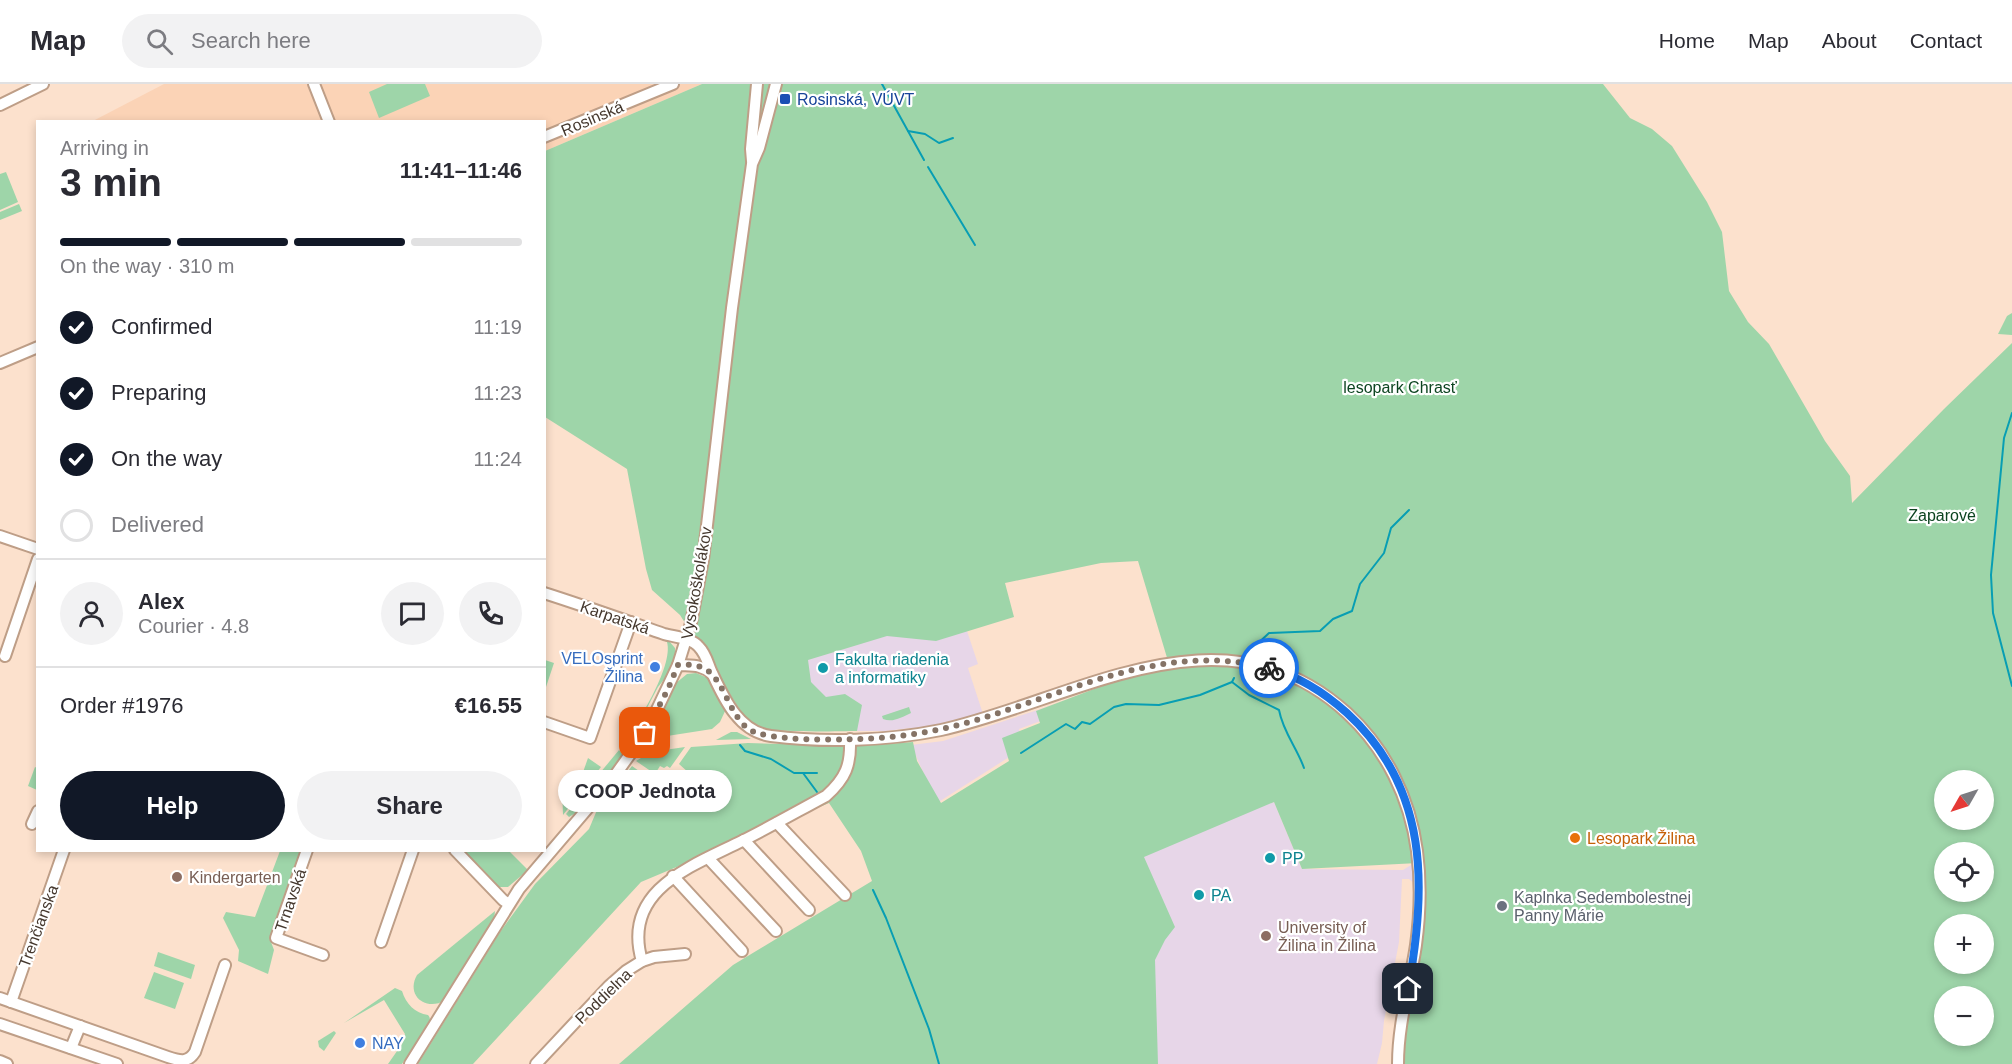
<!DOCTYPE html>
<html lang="en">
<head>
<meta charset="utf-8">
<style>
	:root { --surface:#fff; --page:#f2f2f3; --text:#2b2b33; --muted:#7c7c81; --line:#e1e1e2; --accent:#111827 }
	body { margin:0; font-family:Arial,sans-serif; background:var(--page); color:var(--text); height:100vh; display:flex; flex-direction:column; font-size:22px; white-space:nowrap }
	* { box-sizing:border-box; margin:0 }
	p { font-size:20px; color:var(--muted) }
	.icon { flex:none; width:33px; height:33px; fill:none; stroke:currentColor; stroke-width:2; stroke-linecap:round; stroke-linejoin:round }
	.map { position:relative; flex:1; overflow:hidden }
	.drawer { position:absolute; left:36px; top:36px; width:510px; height:732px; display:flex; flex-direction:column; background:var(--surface); border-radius:0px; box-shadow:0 3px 9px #0003 }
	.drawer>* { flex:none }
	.needle { width:39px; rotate:231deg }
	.buttons { position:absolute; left:1934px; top:686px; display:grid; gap:12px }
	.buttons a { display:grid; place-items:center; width:60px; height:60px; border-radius:50%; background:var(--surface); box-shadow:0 3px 9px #0003; font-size:30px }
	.pin { position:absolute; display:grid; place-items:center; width:51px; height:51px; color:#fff; margin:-26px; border-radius:12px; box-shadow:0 3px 9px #0006 }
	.courier { position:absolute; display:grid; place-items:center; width:60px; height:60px; margin:-30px; border:4px solid #1a73e8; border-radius:50%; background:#fff; color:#222; box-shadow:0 2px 8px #0007 }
	.bubble { position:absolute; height:42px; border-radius:21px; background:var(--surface); box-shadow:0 3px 9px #0003; font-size:20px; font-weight:700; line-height:42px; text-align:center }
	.summary em { font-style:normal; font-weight:700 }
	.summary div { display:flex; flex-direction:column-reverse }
	.summary { display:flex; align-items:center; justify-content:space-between; height:102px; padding:0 24px }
	h1 { font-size:39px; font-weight:700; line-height:45px }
	.bar { display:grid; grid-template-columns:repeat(4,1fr); gap:9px 6px; align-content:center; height:72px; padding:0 24px }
	.bar i { height:8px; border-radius:4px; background:var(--line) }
	.bar .current { background:var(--accent) }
	.bar p { grid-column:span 4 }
	.line { display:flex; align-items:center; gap:15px; padding:0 24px; border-top:2px solid var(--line) }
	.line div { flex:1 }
	.round { display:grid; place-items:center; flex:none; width:63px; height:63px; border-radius:32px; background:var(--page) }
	ol { padding:0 24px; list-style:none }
	li { display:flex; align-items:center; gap:18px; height:66px }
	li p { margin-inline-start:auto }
	li .icon { padding:6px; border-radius:50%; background:var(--accent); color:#fff; stroke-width:4 }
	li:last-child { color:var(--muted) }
	li i { width:33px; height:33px; border:3px solid var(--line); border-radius:50% }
	.button { display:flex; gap:12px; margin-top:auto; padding:12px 24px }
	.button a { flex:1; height:69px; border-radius:36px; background:var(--accent); color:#fff; font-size:24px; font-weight:700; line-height:69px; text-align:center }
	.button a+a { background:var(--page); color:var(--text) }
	header { display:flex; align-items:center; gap:36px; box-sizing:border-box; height:84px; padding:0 30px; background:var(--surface); border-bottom:2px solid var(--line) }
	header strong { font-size:28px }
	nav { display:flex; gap:33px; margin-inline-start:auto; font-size:21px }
	.search { width:420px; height:54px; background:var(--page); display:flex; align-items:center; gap:15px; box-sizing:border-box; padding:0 21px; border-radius:33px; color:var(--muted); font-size:22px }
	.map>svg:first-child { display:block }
	.built { fill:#fbd3b6 }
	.education { fill:#e7d6e8 }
	.green { fill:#9ed5a9; fill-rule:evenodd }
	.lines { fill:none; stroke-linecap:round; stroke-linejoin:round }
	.stream { stroke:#089eb3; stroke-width:2 }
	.minor-casing { stroke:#be9e87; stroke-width:14 }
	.minor { stroke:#fff; stroke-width:10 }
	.done { stroke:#857366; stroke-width:6; stroke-dasharray:0 10.8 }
	.route { stroke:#1a73e8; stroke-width:8 }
	.transit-dot { fill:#1a4fb4; stroke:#fff; stroke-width:2 }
	.shop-dot { fill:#3f7fe0; stroke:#fff; stroke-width:2 }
	.culture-dot { fill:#0f9aa8; stroke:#fff; stroke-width:2 }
	.food-dot { fill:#e8710a; stroke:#fff; stroke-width:2 }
	.education-dot { fill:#8d6e63; stroke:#fff; stroke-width:2 }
	.worship-dot { fill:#6b7280; stroke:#fff; stroke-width:2 }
	.labels { text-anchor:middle; stroke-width:4.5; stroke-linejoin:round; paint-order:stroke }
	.transit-label { font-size:16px; fill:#164399; stroke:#fff; text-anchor:start }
	.street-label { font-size:16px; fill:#45382e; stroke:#fff }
	.park-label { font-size:16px; fill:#0c4420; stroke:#fff }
	.shop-label { font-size:16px; fill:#366cbe; stroke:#fff; text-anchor:end }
	.culture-label { font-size:16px; fill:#0d838f; stroke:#fff; text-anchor:start }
	.food-label { font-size:16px; fill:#c56008; stroke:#fff; text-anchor:start }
	.education-label { font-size:16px; fill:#785e54; stroke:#fff; text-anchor:start }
	.worship-label { font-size:16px; fill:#5b616d; stroke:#fff; text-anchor:start }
</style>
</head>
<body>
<header>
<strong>Map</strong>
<div class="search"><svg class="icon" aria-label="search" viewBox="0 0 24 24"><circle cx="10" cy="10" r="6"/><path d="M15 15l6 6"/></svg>Search here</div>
<nav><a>Home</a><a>Map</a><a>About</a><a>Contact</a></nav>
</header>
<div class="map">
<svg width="2012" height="980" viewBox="0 0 2012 980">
	<rect width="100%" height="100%" fill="#fce1cd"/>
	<!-- built -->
	<path class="built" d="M164 0H702L545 67 544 38H91Z"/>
	<!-- education -->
	<g class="education">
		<path d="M956 514 978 580 968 584 983 630 954 636 955 638 910 647 911 644 885 647H826L798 563Z"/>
		<path d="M1050 622 1054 632 1019 645 1025 663 937 719 911 661 943 657Z"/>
		<path d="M1274 718 1302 785 1403 786 1411 781 1413 777 1415 800 1409 795H1402L1399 858 1384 937 1382 959 1377 980H1155L1100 770Z"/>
	</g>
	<!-- green -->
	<g class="green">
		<path d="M387 0H425L430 12 379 34 369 8Z"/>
		<path d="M702 0H1603L1630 34 1652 45 1672 62 1707 118 1722 148 1729 207 1748 238 1769 260 1825 357 1850 392 1852 419 1944 325 2012 259V980H1404L1406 943 1420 873 1418 779 1302 785 1274 718 1144 773 1175 843 1165 856 1155 876 1158 980H619L733 881 872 797 861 767 829 719 641 798 473 980H418L500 848 535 800 589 745 597 726 632 682 660 702 675 707 689 689 679 680 691 663 748 659 860 662 913 658 917 677 941 719 1009 677 1002 654 1040 639 1036 627 1168 577 1138 477 1101 479 1005 499 1014 533 936 557 887 552 808 576 811 598 826 613 845 610 862 621 857 647C840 647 763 650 751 641 748 639 747 636 745 634L680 531 652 506 646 485 627 385 545 333V67ZM1944 696H1983V735H1944ZM1944 768H1983V807H1944ZM1944 840H1983V879H1944ZM1944 912H1983V951H1944Z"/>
		<path d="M6 88 18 118 0 126V90Z"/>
		<path d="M19 120 22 127 0 136V128Z"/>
		<path d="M2012 229V251L1998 250 2007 232Z"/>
		<path d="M644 548 669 557 675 564V575L670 588 658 603 638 641 633 659 626 669 620 665C635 643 674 583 667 558Z"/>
		<path d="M545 576 554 579 545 606 544 605Z"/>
		<path d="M696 589 708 594 726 625 720 638 712 645 648 655 676 599 687 590Z"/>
		<path d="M909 623 911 629C902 633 893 639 883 635L882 632Z"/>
		<path d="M731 648H737L751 655 716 656Z"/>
		<path d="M685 663 670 684 667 682 664 684 660 682 655 690 636 677 651 668Z"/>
		<path d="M619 666 624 672 582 725 569 733 566 730Z"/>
		<path d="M588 674 601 683 563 731 562 703 576 708Z"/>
		<path d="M35 683 37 684V706L28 702Z"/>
		<path d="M280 767H294L304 769 271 858 274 866 268 890 238 877 239 866 223 834 226 828 255 833Z"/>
		<path d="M461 767H509L528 786 508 803H498Z"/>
		<path d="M495 827 494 836 445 916C427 928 405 912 417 891Z"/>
		<path d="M158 868 195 881 191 895 154 882Z"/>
		<path d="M154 888 184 899 175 925 144 914Z"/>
		<path d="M395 904 402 907C406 920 415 929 428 931 429 932 430 934 430 936 430 941 407 973 402 980H388L402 960 405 950 384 916 344 939Z"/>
		<path d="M334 947 336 949 324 967 319 963 318 957Z"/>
	</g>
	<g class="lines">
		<!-- stream -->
		<g class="stream">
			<path d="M882 0 924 76"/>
			<path d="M908 47 925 50 939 59 953 54"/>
			<path d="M928 83 975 161"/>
			<path d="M2012 329 2004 354 1991 491 1993 529 2012 602"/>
			<path d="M1253 564 1269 549 1320 547 1333 535 1352 527 1360 500 1384 469 1391 444 1409 426"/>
			<path d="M1232 598 1249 611 1279 626C1283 648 1297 664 1304 684"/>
			<path d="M740 661 745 667 771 675 794 689H817"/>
			<path d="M1021 669 1066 640 1075 645 1082 638 1090 640 1114 623 1126 620 1159 621 1200 611 1232 598 1234 594"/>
			<path d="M803 689 817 708"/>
			<path d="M873 806 886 834 929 945 939 980"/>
		</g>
		<defs>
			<g id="minor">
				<path d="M314 0 329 38"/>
				<path d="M0 21 43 0"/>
				<path d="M544 53 673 0"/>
				<path d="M752 77 751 65 757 0"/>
				<path d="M0 279 38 263"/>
				<path d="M0 452 38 465"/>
				<path d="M544 509C585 522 624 536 664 550 675 553 692 554 699 563 707 571 708 582 713 591 725 617 740 648 771 652 825 659 887 657 941 646 1075 616 1222 515 1347 629 1386 665 1410 714 1417 767 1421 797 1420 831 1416 861 1410 901 1398 939 1398 980"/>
				<path d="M5 572 38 475"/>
				<path d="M678 581C691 582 702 580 712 590"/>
				<path d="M544 638 590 654 631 538"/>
				<path d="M777 739 845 811"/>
				<path d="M32 740 38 727"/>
				<path d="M744 756 809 826"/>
				<path d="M307 766 276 854 323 871"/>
				<path d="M455 766 503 816 509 820"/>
				<path d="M708 774 776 847"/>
				<path d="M673 792 742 867"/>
				<path d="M381 858 413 766"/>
				<path d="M642 877C621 806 692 782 742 757 770 743 798 727 826 712 846 694 851 681 850 655"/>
				<path d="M0 914 168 973C180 977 188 979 195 968L225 881"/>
				<path d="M11 918 64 766"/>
				<path d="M0 940 117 980"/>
				<path d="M71 964 80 942"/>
				<path d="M0 977 7 980"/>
				<path d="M410 980 519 805 611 697 636 662 653 634 678 581 691 539 703 476 732 224 752 80 759 64 776 0"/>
				<path d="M536 980 609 902 626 887 642 877 654 873 685 870"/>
			</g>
		</defs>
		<!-- minor casing -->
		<use href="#minor" class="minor-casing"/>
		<!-- minor -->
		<use href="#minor" class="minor"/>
	</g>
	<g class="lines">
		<!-- done -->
		<path class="done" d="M645 649 668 605 678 581C686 581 694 580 701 583 724 591 728 632 750 646 769 657 834 656 858 655 900 654 942 647 983 634 1076 605 1169 558 1269 584"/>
		<!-- route -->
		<path class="route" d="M1269 584C1298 592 1325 609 1347 629 1429 704 1427 804 1408 905"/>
	</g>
	<!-- markers -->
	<rect class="transit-dot" x="779" y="9" width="12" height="12" rx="3"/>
	<g class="shop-dot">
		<circle cx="655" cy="583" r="6"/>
		<circle cx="360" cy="959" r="6"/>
	</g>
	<g class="culture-dot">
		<circle cx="823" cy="584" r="6"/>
		<circle cx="1270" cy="774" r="6"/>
		<circle cx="1199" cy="811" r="6"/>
	</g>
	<circle class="food-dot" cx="1575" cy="754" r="6"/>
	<g class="education-dot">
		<circle cx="177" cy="793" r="6"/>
		<circle cx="1266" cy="852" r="6"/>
	</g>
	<circle class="worship-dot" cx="1502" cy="822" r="6"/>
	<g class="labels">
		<!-- transit labels -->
		<g class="transit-label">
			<text x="797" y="21">Rosinská, VÚVT</text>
		</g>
		<!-- street labels -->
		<g class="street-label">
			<text transform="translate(592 34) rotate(-23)" y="6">Rosinská</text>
			<text transform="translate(696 499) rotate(-80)" y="6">Vysokoškolákov</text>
			<text transform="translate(615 533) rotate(19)" y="6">Karpatská</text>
			<text transform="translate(290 816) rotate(-71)" y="6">Trnavská</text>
			<text transform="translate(38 842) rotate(-70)" y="6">Trenčianska</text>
			<text transform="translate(603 912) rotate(-44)" y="6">Poddielna</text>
		</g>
		<!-- park labels -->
		<g class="park-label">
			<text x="1400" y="309">lesopark Chrasť</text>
			<text x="1942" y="437">Zaparové</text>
		</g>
		<!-- shop labels -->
		<g class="shop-label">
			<text x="643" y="580">VELOsprint<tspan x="643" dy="18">Žilina</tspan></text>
			<text x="372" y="965" text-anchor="start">NAY</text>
		</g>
		<!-- culture labels -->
		<g class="culture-label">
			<text x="835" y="581">Fakulta riadenia<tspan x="835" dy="18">a informatiky</tspan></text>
			<text x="1282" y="780">PP</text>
			<text x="1211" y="817">PA</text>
		</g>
		<!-- food labels -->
		<g class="food-label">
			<text x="1587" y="760">Lesopark Žilina</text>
		</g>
		<!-- education labels -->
		<g class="education-label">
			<text x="189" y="799">Kindergarten</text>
			<text x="1278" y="849">University of<tspan x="1278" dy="18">Žilina in Žilina</tspan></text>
		</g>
		<!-- worship labels -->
		<g class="worship-label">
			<text x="1514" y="819">Kaplnka Sedembolestnej<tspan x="1514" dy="18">Panny Márie</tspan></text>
		</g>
	</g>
</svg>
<div class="buttons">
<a><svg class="needle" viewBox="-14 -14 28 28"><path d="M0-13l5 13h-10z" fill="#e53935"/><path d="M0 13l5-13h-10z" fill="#7c7c81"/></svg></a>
<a><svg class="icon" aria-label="locate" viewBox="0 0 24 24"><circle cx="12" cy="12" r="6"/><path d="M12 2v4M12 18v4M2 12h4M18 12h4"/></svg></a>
<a>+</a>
<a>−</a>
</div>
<div class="pin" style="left:645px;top:649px;background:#ea580c"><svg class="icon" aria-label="bag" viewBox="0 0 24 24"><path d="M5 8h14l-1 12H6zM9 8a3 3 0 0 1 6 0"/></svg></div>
<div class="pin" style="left:1408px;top:905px;background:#1f2937"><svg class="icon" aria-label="home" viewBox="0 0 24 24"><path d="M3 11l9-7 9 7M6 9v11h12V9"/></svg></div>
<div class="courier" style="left:1269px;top:584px"><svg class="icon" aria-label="bike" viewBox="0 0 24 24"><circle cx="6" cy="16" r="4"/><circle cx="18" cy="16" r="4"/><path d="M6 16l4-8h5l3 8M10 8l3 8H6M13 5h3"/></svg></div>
<div class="bubble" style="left:558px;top:686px;width:174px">COOP Jednota</div>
<section class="drawer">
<div class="summary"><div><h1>3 min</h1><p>Arriving in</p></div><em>11:41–11:46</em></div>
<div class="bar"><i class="current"></i><i class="current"></i><i class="current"></i><i></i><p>On the way · 310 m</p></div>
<ol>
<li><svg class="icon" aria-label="check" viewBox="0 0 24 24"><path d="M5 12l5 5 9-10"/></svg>Confirmed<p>11:19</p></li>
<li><svg class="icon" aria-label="check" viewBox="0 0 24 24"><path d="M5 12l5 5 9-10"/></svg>Preparing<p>11:23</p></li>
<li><svg class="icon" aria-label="check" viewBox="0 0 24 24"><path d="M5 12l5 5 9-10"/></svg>On the way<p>11:24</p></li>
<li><i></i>Delivered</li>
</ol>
<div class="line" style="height:108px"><a class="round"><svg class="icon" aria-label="person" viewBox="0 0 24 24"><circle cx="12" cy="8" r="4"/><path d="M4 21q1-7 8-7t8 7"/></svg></a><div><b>Alex</b><p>Courier · 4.8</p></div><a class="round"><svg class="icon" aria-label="chat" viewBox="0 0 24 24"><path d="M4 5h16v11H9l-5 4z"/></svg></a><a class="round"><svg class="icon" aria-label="phone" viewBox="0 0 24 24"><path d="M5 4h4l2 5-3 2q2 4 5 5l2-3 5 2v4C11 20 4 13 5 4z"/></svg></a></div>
<div class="line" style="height:78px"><div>Order #1976</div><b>€16.55</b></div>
<div class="button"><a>Help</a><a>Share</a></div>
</section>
</div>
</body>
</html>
